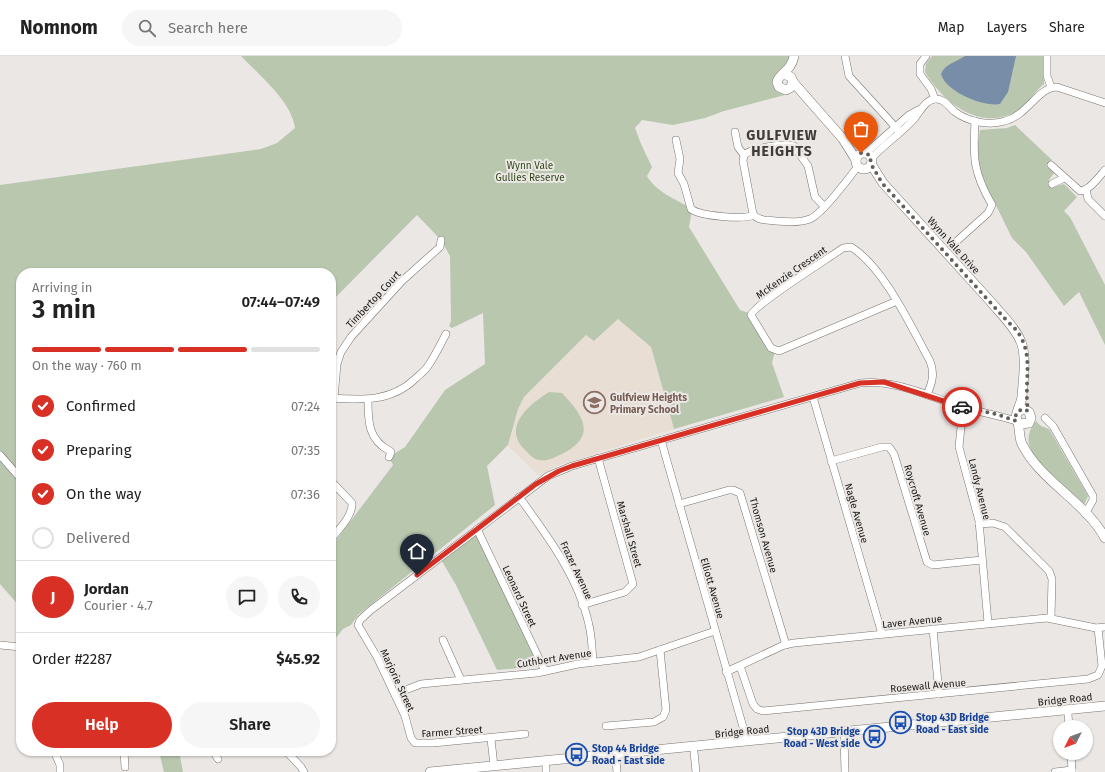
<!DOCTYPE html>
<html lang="en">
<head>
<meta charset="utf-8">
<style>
	:root { --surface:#fff; --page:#f6f6f6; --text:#222; --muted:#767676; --line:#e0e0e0; --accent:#d93025 }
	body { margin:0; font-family:"Fira Sans",sans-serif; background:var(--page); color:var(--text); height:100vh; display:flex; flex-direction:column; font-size:15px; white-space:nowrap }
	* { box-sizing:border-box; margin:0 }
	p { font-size:13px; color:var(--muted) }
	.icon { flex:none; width:22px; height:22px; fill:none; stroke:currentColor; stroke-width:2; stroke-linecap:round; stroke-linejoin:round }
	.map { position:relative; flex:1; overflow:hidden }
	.side { position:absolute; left:16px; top:212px; width:320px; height:488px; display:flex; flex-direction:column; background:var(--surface); border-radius:16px; box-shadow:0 1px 3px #0004 }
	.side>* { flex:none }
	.needle { width:26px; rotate:228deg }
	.tools { position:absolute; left:1053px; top:664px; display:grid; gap:8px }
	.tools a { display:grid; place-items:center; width:40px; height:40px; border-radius:50%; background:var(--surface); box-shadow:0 1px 3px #0004; font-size:20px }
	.pin { position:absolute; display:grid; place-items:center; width:34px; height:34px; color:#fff; margin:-41px -17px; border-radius:50% 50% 50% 0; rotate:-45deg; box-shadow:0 0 4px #0007 }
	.pin .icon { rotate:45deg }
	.courier { position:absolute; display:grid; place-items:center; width:40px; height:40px; margin:-20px; border:3px solid #d93025; border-radius:50%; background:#fff; color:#222; box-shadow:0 1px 5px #0007 }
	.headline em { font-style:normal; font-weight:600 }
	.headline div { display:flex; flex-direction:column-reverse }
	.headline { display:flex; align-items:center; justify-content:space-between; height:68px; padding:0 16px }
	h1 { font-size:26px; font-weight:600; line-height:30px }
	.bar { display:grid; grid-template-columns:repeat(4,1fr); gap:6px 4px; align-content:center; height:48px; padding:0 16px }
	.bar i { height:5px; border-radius:3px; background:var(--line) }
	.bar .on { background:var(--accent) }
	.bar p { grid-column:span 4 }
	.line { display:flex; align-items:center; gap:10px; padding:0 16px; border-top:1px solid var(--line) }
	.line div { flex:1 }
	.round { display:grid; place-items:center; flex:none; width:42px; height:42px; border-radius:21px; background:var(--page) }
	ol { padding:0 16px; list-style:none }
	li { display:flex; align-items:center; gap:12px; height:44px }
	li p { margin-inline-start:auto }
	li .icon { padding:4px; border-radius:50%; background:var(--accent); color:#fff; stroke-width:4 }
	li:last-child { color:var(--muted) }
	li i { width:22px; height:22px; border:2px solid var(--line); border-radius:50% }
	.cta { display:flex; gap:8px; margin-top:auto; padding:8px 16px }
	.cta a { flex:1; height:46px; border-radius:24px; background:var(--accent); color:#fff; font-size:16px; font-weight:600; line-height:46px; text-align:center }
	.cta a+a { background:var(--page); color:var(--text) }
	header { display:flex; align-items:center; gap:24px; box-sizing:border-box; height:56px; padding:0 20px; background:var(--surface); border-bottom:1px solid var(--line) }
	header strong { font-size:19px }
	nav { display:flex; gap:22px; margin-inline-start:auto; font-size:14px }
	.search { width:280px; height:36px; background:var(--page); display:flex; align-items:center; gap:10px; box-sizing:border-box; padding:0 14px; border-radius:22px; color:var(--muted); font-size:15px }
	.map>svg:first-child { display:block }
	.built { fill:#e8ded4 }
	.green { fill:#b9c7af }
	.water { fill:#778da8 }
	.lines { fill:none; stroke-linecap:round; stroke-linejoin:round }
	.minor-casing { stroke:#787571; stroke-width:8 }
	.major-casing { stroke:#787571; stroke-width:10 }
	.minor { stroke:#fff; stroke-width:7 }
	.major { stroke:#fff; stroke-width:9 }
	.done { stroke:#62605d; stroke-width:4; stroke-dasharray:0 7.2 }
	.route { stroke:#d93025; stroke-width:5 }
	.labels { text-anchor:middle; stroke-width:4; stroke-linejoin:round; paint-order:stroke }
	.park-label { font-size:10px; fill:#31491a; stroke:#ebe7e4 }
	.street-label { font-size:10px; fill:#181715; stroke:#ebe7e4 }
	.education-label { font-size:10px; font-weight:bold; fill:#785e54; stroke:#ebe7e4; text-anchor:start }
	.transit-label { font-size:10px; font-weight:bold; fill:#164399; stroke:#ebe7e4; text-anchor:start }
	.district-label { font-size:14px; font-weight:bold; letter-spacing:1px; fill:#3e3b38; stroke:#ebe7e4 }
</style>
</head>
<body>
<header>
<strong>Nomnom</strong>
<div class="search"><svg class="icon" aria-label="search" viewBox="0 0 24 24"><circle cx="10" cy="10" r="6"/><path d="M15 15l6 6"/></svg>Search here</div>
<nav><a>Map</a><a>Layers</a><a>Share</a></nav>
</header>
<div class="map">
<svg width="1105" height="716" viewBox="0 0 1105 716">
	<rect width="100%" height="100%" fill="#ebe7e4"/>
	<!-- built -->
	<path class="built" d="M618 263 651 291 674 373 560 409 539 420 508 390 518 353 524 341 586 279 595 285Z"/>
	<!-- green -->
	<g class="green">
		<path d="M241 0H794L780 20 786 38 785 39 724 55 705 62 673 69 642 64 635 72 641 88 652 111 647 120C655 135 675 143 689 151L692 154 689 171 740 254 752 258 775 295 772 307 784 341 674 373 651 291 618 263 594 285 586 279 524 341 518 353 508 389 487 410 495 449 358 559 351 569 343 573 331 588V491L393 409 389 401 405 391 445 334 485 308 483 257 452 272 449 270 451 265 450 200 441 184 417 159 331 246V217H21V552L0 528V129L261 93 277 87 295 72C292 46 259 19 241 0Z"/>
		<path d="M932 0H1043L1044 28C1035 35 1030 46 1021 52 984 79 944 48 925 16L926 8Z"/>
		<path d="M1015 69 1052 104 1046 110 1054 117 1049 124 1050 132 1064 128 1077 141 1064 155 1070 161 1105 229V289L1079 236 1064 250 1026 196 1012 182 987 131 978 107 977 95 980 74 1007 72Z"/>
		<path d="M549 336 562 337C583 359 598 380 562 398 555 401 547 406 539 404 533 403 528 397 524 393 502 370 530 348 549 336Z"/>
		<path d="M1036 365 1041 370 1049 373 1088 440 1084 449C1069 435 1038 411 1031 394 1026 384 1029 373 1036 365Z"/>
		<path d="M477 473 543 610 497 614 456 529 440 502Z"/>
		<path d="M159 695H179L183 716H164Z"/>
	</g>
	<!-- water -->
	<path class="water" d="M965 0H1016L1008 36 1000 48C983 51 946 36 941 18 945 8 956 6 965 0Z"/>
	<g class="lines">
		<defs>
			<g id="minor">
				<path d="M845 0 849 20 900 76"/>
				<path d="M926 0 920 8V18L931 33 935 43"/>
				<path d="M1047 0V20L1051 31"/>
				<path d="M735 76 738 91 744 99"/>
				<path d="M676 84 680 103 678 117 684 128 691 153C700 160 744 164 754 159"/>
				<path d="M866 97 909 59 918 54"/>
				<path d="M871 103C884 88 901 78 914 63 920 56 925 44 935 43 944 42 949 51 955 56 969 66 988 70 1005 65 1028 59 1038 31 1057 31L1105 47"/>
				<path d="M1051 109 1080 135C1089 135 1099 121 1105 114"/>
				<path d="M1052 128 1064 122"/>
				<path d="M1086 133 1088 143 1105 160"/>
				<path d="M824 150 815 141 808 110 794 90C786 86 750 93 744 99L743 105 753 158C758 165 767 164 776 165 786 166 800 167 810 163 822 158 850 121 858 110"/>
				<path d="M958 184 988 157 992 149C973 116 973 102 975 65"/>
				<path d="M897 245 779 295 771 292 751 259C755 248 829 202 843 192L851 191C884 211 911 271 930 305 935 318 932 327 927 339"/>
				<path d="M813 341 882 578"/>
				<path d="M331 342C362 344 391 346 415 323 419 319 425 315 428 310 435 300 440 289 446 278"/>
				<path d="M334 342 337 308 341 296 351 281 402 225 440 191 441 184"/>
				<path d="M368 344C368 365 368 384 390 395L391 396 389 401"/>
				<path d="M963 351 959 391 979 465 988 567"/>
				<path d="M1045 362 1053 370 1093 440V444L1085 458"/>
				<path d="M661 384 747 685"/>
				<path d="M0 399 21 423"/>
				<path d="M831 405 882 391H889L894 398 927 506 933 509 982 504"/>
				<path d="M331 425 352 447C353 460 338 474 331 483"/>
				<path d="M519 441C547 479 579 522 589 569 592 581 592 594 593 606"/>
				<path d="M679 448 729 434H733L740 437 786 589"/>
				<path d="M979 468 993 467 1005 471 1049 515 1052 523 1051 562"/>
				<path d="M477 473 545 615"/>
				<path d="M582 549 625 536 633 528 598 402"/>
				<path d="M933 573 939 638"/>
				<path d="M443 584 461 624"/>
				<path d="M0 589 21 591"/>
				<path d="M740 610 753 648 757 653 763 655 1088 623 1098 619 1102 610 1098 572"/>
				<path d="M726 616 784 589 794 587 1047 562 1096 572 1105 571"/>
				<path d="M395 638 421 628 537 617 578 608 639 601 715 575"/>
				<path d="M1068 658 1069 671"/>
				<path d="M606 670 654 666 663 661 666 654 660 594"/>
				<path d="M525 678 433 687H415L411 682 405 660 377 601 358 569 360 564 371 554 548 420 572 410 860 327C896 323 929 341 963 351 981 357 999 359 1016 365"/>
				<path d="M844 680 845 716"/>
				<path d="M491 683 494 710"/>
				<path d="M54 695 60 709V716"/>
				<path d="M124 695 125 711"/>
				<path d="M213 695 218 703"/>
				<path d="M286 695 301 711 304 716"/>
				<path d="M694 696 696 716"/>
				<path d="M1071 697 1072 716"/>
				<path d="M616 704 617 716"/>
				<path d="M546 711V716"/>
				<path d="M1055 716 1072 714"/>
			</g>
			<g id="major">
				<path d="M784 18 791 21 793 26 790 32 786 34 779 31 777 26C780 16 791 16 794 0"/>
				<path d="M793 26 843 83 856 104"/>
				<circle cx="864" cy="105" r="8"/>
				<path d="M871 108 883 127 991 246C1001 258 1015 271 1021 286 1027 301 1023 325 1022 341 1021 350 1011 362 1020 368L1029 367 1031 362 1029 356 1024 353 1019 355"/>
				<path d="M1018 367C1020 374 1019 382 1022 388 1041 426 1085 445 1105 482"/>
				<path d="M430 716 1105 650"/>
			</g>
		</defs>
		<!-- minor casing -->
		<use href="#minor" class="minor-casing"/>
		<!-- major casing -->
		<use href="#major" class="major-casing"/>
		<!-- minor -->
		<use href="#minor" class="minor"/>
		<!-- major -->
		<use href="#major" class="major"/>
	</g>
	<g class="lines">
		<!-- done -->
		<path class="done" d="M861 97 870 99 871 108 882 127 1008 266C1038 291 1023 321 1028 355L1024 353 1018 355 1015 361 1016 365 996 358 962 351"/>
		<!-- route -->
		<path class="route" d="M417 519 536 428 559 415 572 410 860 327 884 326 962 351"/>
	</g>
	<!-- icons -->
	<defs>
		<symbol id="school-ring" viewBox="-11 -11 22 22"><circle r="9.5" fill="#ebe7e4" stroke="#8d6e63" stroke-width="1.5"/><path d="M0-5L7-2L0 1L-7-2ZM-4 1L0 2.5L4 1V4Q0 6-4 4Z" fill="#8d6e63"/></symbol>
		<symbol id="bus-ring" viewBox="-11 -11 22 22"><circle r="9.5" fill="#ebe7e4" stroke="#1a4fb4" stroke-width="1.5"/><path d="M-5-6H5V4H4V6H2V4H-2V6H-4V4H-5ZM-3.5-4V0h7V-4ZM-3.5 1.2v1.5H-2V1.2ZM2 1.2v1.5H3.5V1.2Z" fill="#1a4fb4"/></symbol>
	</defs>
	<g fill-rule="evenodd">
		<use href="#school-ring" x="582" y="334" width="25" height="25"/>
		<use href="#bus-ring" x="888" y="654" width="25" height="25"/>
		<use href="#bus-ring" x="862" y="668" width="25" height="25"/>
		<use href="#bus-ring" x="564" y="686" width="25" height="25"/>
	</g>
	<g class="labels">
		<!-- park labels -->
		<g class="park-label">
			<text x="530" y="113">Wynn Vale<tspan x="530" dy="12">Gullies Reserve</tspan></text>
		</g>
		<!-- street labels -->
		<g class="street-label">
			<text transform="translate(954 189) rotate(48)" y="4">Wynn Vale Drive</text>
			<text transform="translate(791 216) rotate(-35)" y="4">McKenzie Crescent</text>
			<text transform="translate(373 243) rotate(-47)" y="4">Timbertop Court</text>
			<text transform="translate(980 433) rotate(76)" y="4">Landy Avenue</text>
			<text transform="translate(918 444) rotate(74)" y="4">Roycroft Avenue</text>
			<text transform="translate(857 457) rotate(74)" y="4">Nagle Avenue</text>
			<text transform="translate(630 478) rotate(74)" y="4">Marshall Street</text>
			<text transform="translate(764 479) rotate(74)" y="4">Thomson Avenue</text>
			<text transform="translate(577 514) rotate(65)" y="4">Frazer Avenue</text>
			<text transform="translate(713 532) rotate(74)" y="4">Elliott Avenue</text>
			<text transform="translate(520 540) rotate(65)" y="4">Leonard Street</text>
			<text transform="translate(912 565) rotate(-6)" y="4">Laver Avenue</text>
			<text transform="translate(554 602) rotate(-9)" y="4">Cuthbert Avenue</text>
			<text transform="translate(398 624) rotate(65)" y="4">Marjorie Street</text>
			<text transform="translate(928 629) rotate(-5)" y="4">Rosewall Avenue</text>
			<text transform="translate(1065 643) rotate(-6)" y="4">Bridge Road</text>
			<text transform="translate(452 675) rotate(-4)" y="4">Farmer Street</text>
			<text transform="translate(742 675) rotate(-6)" y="4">Bridge Road</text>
		</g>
		<!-- education labels -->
		<g class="education-label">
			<text x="610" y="345">Gulfview Heights<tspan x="610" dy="12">Primary School</tspan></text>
		</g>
		<!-- transit labels -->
		<g class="transit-label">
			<text x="916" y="665">Stop 43D Bridge<tspan x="916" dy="12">Road - East side</tspan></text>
			<text x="860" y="679" text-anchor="end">Stop 43D Bridge<tspan x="860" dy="12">Road - West side</tspan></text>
			<text x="592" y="696">Stop 44 Bridge<tspan x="592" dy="12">Road - East side</tspan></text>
		</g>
		<!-- district labels -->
		<g class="district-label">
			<text x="782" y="84">GULFVIEW<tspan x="782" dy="16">HEIGHTS</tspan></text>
		</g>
	</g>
</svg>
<div class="tools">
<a><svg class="needle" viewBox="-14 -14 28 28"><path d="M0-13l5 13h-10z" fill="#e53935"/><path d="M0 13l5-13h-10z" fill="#767676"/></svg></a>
</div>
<div class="pin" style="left:861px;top:97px;background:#ea580c"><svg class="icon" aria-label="bag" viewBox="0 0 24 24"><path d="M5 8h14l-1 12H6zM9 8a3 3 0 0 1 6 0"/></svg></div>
<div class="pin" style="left:417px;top:519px;background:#1f2937"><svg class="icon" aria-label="home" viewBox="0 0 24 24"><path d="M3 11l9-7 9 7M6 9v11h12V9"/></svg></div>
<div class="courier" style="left:962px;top:351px"><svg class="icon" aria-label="car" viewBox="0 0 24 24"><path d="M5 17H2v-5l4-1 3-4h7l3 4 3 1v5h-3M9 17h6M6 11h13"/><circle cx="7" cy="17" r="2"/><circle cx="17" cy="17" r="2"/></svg></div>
<section class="side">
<div class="headline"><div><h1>3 min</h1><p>Arriving in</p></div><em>07:44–07:49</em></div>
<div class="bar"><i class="on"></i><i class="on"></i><i class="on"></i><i></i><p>On the way · 760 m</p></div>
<ol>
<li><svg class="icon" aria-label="check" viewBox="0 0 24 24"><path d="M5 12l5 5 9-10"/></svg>Confirmed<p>07:24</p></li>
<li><svg class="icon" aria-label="check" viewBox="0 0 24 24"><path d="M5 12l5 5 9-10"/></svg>Preparing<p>07:35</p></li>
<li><svg class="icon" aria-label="check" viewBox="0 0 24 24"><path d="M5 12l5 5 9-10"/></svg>On the way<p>07:36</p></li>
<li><i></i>Delivered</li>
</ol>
<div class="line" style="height:72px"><b class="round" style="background:var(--accent);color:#fff">J</b><div><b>Jordan</b><p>Courier · 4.7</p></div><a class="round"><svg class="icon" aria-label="chat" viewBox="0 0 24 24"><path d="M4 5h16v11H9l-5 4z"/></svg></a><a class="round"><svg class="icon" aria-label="phone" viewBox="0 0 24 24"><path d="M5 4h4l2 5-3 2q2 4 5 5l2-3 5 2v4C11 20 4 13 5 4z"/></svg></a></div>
<div class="line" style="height:52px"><div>Order #2287</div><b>$45.92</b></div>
<div class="cta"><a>Help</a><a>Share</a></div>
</section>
</div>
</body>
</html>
